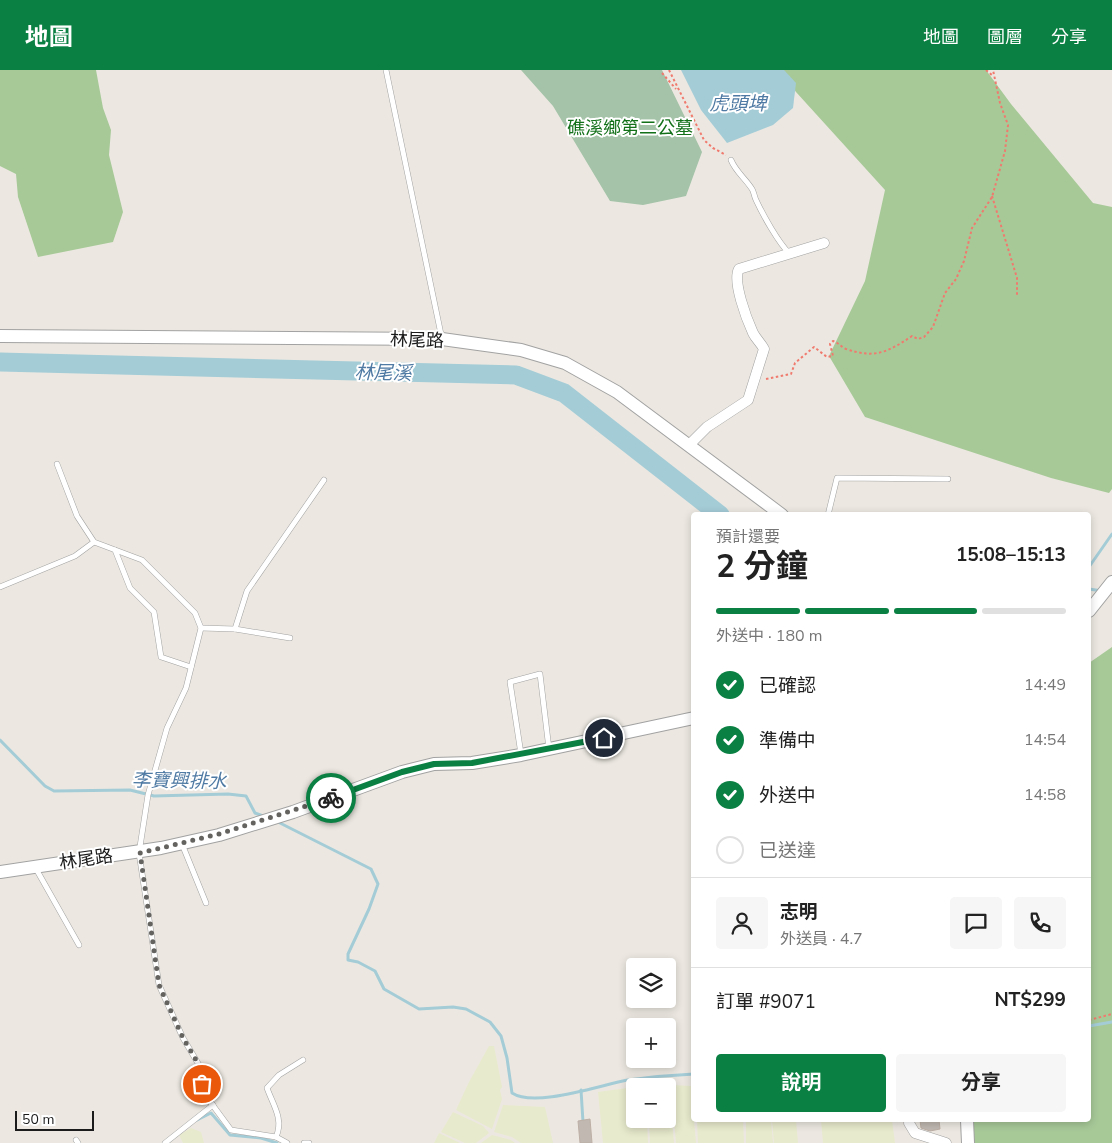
<!DOCTYPE html>
<html lang="zh-TW">
<head>
<meta charset="utf-8">
<style>
	:root { --surface:#fff; --page:#f6f6f6; --text:#222; --muted:#767676; --line:#e0e0e0; --accent:#0b8043 }
	body { margin:0; font-family:"Nunito Sans","Noto Sans TC",sans-serif; background:var(--page); color:var(--text); height:100vh; display:flex; flex-direction:column; font-size:19px; white-space:nowrap }
	* { box-sizing:border-box; margin:0 }
	p { font-size:16px; color:var(--muted) }
	.icon { flex:none; width:28px; height:28px; fill:none; stroke:currentColor; stroke-width:2; stroke-linecap:round; stroke-linejoin:round }
	.map { position:relative; flex:1; overflow:hidden }
	.panel { position:absolute; left:691px; top:442px; width:400px; height:610px; display:flex; flex-direction:column; background:var(--surface); border-radius:5px; box-shadow:0 2px 8px #0003 }
	.panel>* { flex:none }
	.tools { position:absolute; left:626px; top:888px; display:grid; gap:10px }
	.tools a { display:grid; place-items:center; width:50px; height:50px; border-radius:5px; background:var(--surface); box-shadow:0 2px 8px #0003; font-size:25px }
	.scale { position:absolute; left:15px; bottom:12px; width:79px; box-sizing:border-box; padding-left:5px; border:2px solid #1b1b1b; border-top:0; font-size:14px; line-height:18px; white-space:nowrap; color:#1b1b1b; -webkit-text-stroke:4px #fff; paint-order:stroke }
	.pin { position:absolute; display:grid; place-items:center; width:42px; height:42px; color:#fff; margin:-21px; border:2px solid #fff; border-radius:50%; box-shadow:0 1px 5px #0007 }
	.courier { position:absolute; display:grid; place-items:center; width:50px; height:50px; margin:-25px; border:4px solid #0b8043; border-radius:50%; background:#fff; color:#222; box-shadow:0 1px 6px #0007 }
	.overview em { font-style:normal; font-weight:700 }
	.overview div { display:flex; flex-direction:column-reverse }
	.overview { display:flex; align-items:center; justify-content:space-between; height:85px; padding:0 25px }
	h1 { font-size:32px; font-weight:700; line-height:38px }
	.bar { display:grid; grid-template-columns:repeat(4,1fr); gap:8px 5px; align-content:center; height:60px; padding:0 25px }
	.bar i { height:6px; border-radius:4px; background:var(--line) }
	.bar .current { background:var(--accent) }
	.bar p { grid-column:span 4 }
	.line { display:flex; align-items:center; gap:12px; padding:0 25px; border-top:1px solid var(--line) }
	.line div { flex:1 }
	.round { display:grid; place-items:center; flex:none; width:52px; height:52px; border-radius:5px; background:var(--page) }
	ol { padding:0 25px; list-style:none }
	li { display:flex; align-items:center; gap:15px; height:55px }
	li p { margin-inline-start:auto }
	li .icon { padding:5px; border-radius:50%; background:var(--accent); color:#fff; stroke-width:4 }
	li:last-child { color:var(--muted) }
	li i { width:28px; height:28px; border:2px solid var(--line); border-radius:50% }
	.cta { display:flex; gap:10px; margin-top:auto; padding:10px 25px }
	.cta a { flex:1; height:58px; border-radius:5px; background:var(--accent); color:#fff; font-size:20px; font-weight:700; line-height:58px; text-align:center }
	.cta a+a { background:var(--page); color:var(--text) }
	header { display:flex; align-items:center; gap:30px; box-sizing:border-box; height:70px; padding:0 25px; background:var(--accent); color:#fff }
	header strong { font-size:24px }
	nav { display:flex; gap:28px; margin-inline-start:auto; font-size:18px }
	.map>svg:first-child { display:block }
	.farmland { fill:#e8eacd }
	.forest { fill:#a7c998 }
	.cemetery { fill:#a4c3a8 }
	.water { fill:#a4ccd7 }
	.lines { fill:none; stroke-linecap:round; stroke-linejoin:round }
	.stream { stroke:#a4ccd7; stroke-width:3 }
	.river { stroke:#a4ccd7; stroke-width:19 }
	.building { fill:#c0b8b1; stroke:#bdafa5 }
	.service-casing { stroke:#a2a2a2; stroke-width:6 }
	.minor-casing { stroke:#a2a2a2; stroke-width:11 }
	.tertiary-casing { stroke:#a2a2a2; stroke-width:14 }
	.path { stroke:#f07a6e; stroke-width:2; stroke-dasharray:2.5 2.5; stroke-linecap:butt }
	.service { stroke:#fff; stroke-width:5 }
	.minor { stroke:#fff; stroke-width:10 }
	.tertiary { stroke:#fff; stroke-width:12 }
	.done { stroke:#646360; stroke-width:5; stroke-dasharray:0 9 }
	.route { stroke:#0b8043; stroke-width:6 }
	.labels { text-anchor:middle; stroke-width:4; stroke-linejoin:round; paint-order:stroke }
	.park-label { font-size:18px; fill:#127019; stroke:#fff }
	.street-label { font-size:18px; fill:#1b1b1b; stroke:#fff }
	.water-label { font-size:19px; font-style:italic; fill:#4f7aa3; stroke:#fff }
</style>
</head>
<body>
<header>
<strong>地圖</strong>
<nav><a>地圖</a><a>圖層</a><a>分享</a></nav>
</header>
<div class="map">
<svg width="1112" height="1073" viewBox="0 0 1112 1073">
	<rect width="100%" height="100%" fill="#ece8e1"/>
	<!-- farmland -->
	<g class="farmland">
		<path d="M489 976H494L502 1017 500 1020 502 1029 492 1059 456 1040 469 1012Z"/>
		<path d="M669 1015 674 1073H650L649 1049H668V1016H650Z"/>
		<path d="M671 1015 691 1016 696 1073H676Z"/>
		<path d="M635 1017V1049H647L648 1073H603L598 1022Z"/>
		<path d="M503 1035 545 1037 553 1073H521L512 1067 494 1062Z"/>
		<path d="M453 1042 483 1056 489 1063 476 1073H465L441 1062Z"/>
		<path d="M697 1050H743L744 1073H698Z"/>
		<path d="M746 1050H771L773 1073H746Z"/>
		<path d="M772 1050H796L798 1073H774Z"/>
		<path d="M821 1050H892L895 1073H823Z"/>
		<path d="M191 1058 201 1062 204 1073H183L179 1065Z"/>
		<path d="M439 1063 460 1073H434Z"/>
		<path d="M492 1065 511 1070 515 1073H481Z"/>
	</g>
	<!-- forest -->
	<g class="forest">
		<path d="M0 0H96L103 38 111 60 109 85 123 142 113 172 38 187 18 127 16 104 0 96Z"/>
		<path d="M780 0H986L1011 34 1093 133 1112 137V419L1109 423 1051 408 865 347 829 286 865 211 885 120 796 22Z"/>
		<path d="M1112 577V1073H968V1050H1089V593Z"/>
	</g>
	<!-- cemetery -->
	<path class="cemetery" d="M521 0H662L702 82 686 126 643 135 610 131 553 36Z"/>
	<!-- water -->
	<path class="water" d="M681 0H784L796 13 793 38 773 55 727 73 701 40Z"/>
	<g class="lines">
		<!-- stream -->
		<g class="stream">
			<path d="M1089 497 1112 464"/>
			<path d="M1089 519 1102 521"/>
			<path d="M0 670 45 716 54 721 130 720 154 726 228 724 246 726 255 743 263 746"/>
			<path d="M278 752 371 799 378 814 369 839 348 884V890L358 892 375 901 384 919 419 939 453 937 466 939 490 952 501 966 507 988 512 1023C535 1038 600 1015 628 1010 650 1007 672 1005 694 1004"/>
			<path d="M1089 956 1112 952"/>
			<path d="M581 1020 583 1052"/>
			<path d="M197 1050 211 1043 230 1065 261 1068 277 1073"/>
		</g>
		<!-- river -->
		<path class="river" d="M0 292 516 305 564 323 720 445"/>
	</g>
	<!-- building -->
	<g class="building">
		<path d="M590 1049 592 1073H580L578 1051Z"/>
		<path d="M920 1050H939L940 1059 930 1061 921 1058Z"/>
	</g>
	<g class="lines">
		<defs>
			<g id="service">
				<path d="M386 0 442 269"/>
				<path d="M731 90C736 102 745 108 752 119 754 122 754 126 756 130 763 145 778 172 789 183"/>
				<path d="M57 394 77 446 94 472 142 490 195 543 201 558 186 618 167 658 148 725 139 783 159 915 183 968 202 1000 203 1022 231 1060 276 1067 287 1073"/>
				<path d="M828 445 837 408 948 409"/>
				<path d="M115 480 130 518 154 542 161 587 191 597"/>
				<path d="M0 517 75 486 94 472"/>
				<path d="M201 558 235 559 290 568"/>
				<path d="M235 559 247 521 324 410"/>
				<path d="M521 684 510 612 540 604 549 679"/>
				<path d="M182 774 206 833"/>
				<path d="M35 797 79 875"/>
				<path d="M276 1067C284 1049 273 1035 267 1018L279 1005 303 990"/>
				<path d="M76 1070 78 1073"/>
				<path d="M165 1073 213 1035"/>
				<path d="M304 1073H309"/>
			</g>
			<g id="minor">
				<path d="M689 375 707 357 748 330 764 279C761 273 756 269 753 263 747 250 732 211 739 199L824 173"/>
				<path d="M909 1053 915 1063 946 1073"/>
			</g>
			<g id="tertiary">
				<path d="M0 266 442 269 521 280 565 293 617 322 782 445"/>
				<path d="M1089 541 1112 512"/>
				<path d="M0 802 161 778 219 765 293 742 402 702 434 694 472 693 521 685 694 648"/>
				<path d="M967 1050 968 1073"/>
			</g>
		</defs>
		<!-- service casing -->
		<use href="#service" class="service-casing"/>
		<!-- minor casing -->
		<use href="#minor" class="minor-casing"/>
		<!-- tertiary casing -->
		<use href="#tertiary" class="tertiary-casing"/>
		<!-- path -->
		<g class="path">
			<path d="M669 0 704 70 713 78 726 85"/>
			<path d="M986 0 993 6"/>
			<path d="M662 3 676 19"/>
			<path d="M992 126 1017 208V227"/>
			<path d="M766 309 791 304 795 293 814 277 827 287 833 286 830 274 833 271C839 273 841 277 846 279 875 289 888 282 912 266L918 269 924 267 933 257 945 223 956 209 964 191 972 158 992 127 1005 81 1008 55 1000 33 993 0"/>
			<path d="M1089 950 1112 944"/>
		</g>
		<!-- service -->
		<use href="#service" class="service"/>
		<!-- minor -->
		<use href="#minor" class="minor"/>
		<!-- tertiary -->
		<use href="#tertiary" class="tertiary"/>
	</g>
	<g class="lines">
		<!-- done -->
		<path class="done" d="M202 1014V1000L183 968 159 915 140 783 219 764 331 728"/>
		<!-- route -->
		<path class="route" d="M331 728 402 702 434 694 472 693 604 668"/>
	</g>
	<g class="labels">
		<!-- park labels -->
		<g class="park-label">
			<text x="630" y="64">礁溪鄉第二公墓</text>
		</g>
		<!-- street labels -->
		<g class="street-label">
			<text transform="translate(417 270) rotate(2)" y="6">林尾路</text>
			<text transform="translate(86 789) rotate(-8)" y="6">林尾路</text>
		</g>
		<!-- water labels -->
		<g class="water-label">
			<text x="738" y="40">虎頭埤</text>
			<text transform="translate(383 302) rotate(1)" y="7">林尾溪</text>
			<text transform="translate(179 710) rotate(1)" y="7">李寶興排水</text>
		</g>
	</g>
</svg>
<div class="tools">
<a><svg class="icon" aria-label="layers" viewBox="0 0 24 24"><path d="M12 4l9 5-9 5-9-5zM3 14l9 5 9-5"/></svg></a>
<a>+</a>
<a>−</a>
</div>
<div class="scale">50 m</div>
<div class="pin" style="left:202px;top:1014px;background:#ea580c"><svg class="icon" aria-label="bag" viewBox="0 0 24 24"><path d="M5 8h14l-1 12H6zM9 8a3 3 0 0 1 6 0"/></svg></div>
<div class="pin" style="left:604px;top:668px;background:#1f2937"><svg class="icon" aria-label="home" viewBox="0 0 24 24"><path d="M3 11l9-7 9 7M6 9v11h12V9"/></svg></div>
<div class="courier" style="left:331px;top:728px"><svg class="icon" aria-label="bike" viewBox="0 0 24 24"><circle cx="6" cy="16" r="4"/><circle cx="18" cy="16" r="4"/><path d="M6 16l4-8h5l3 8M10 8l3 8H6M13 5h3"/></svg></div>
<section class="panel">
<div class="overview"><div><h1>2 分鐘</h1><p>預計還要</p></div><em>15:08–15:13</em></div>
<div class="bar"><i class="current"></i><i class="current"></i><i class="current"></i><i></i><p>外送中 · 180 m</p></div>
<ol>
<li><svg class="icon" aria-label="check" viewBox="0 0 24 24"><path d="M5 12l5 5 9-10"/></svg>已確認<p>14:49</p></li>
<li><svg class="icon" aria-label="check" viewBox="0 0 24 24"><path d="M5 12l5 5 9-10"/></svg>準備中<p>14:54</p></li>
<li><svg class="icon" aria-label="check" viewBox="0 0 24 24"><path d="M5 12l5 5 9-10"/></svg>外送中<p>14:58</p></li>
<li><i></i>已送達</li>
</ol>
<div class="line" style="height:90px"><a class="round"><svg class="icon" aria-label="person" viewBox="0 0 24 24"><circle cx="12" cy="8" r="4"/><path d="M4 21q1-7 8-7t8 7"/></svg></a><div><b>志明</b><p>外送員 · 4.7</p></div><a class="round"><svg class="icon" aria-label="chat" viewBox="0 0 24 24"><path d="M4 5h16v11H9l-5 4z"/></svg></a><a class="round"><svg class="icon" aria-label="phone" viewBox="0 0 24 24"><path d="M5 4h4l2 5-3 2q2 4 5 5l2-3 5 2v4C11 20 4 13 5 4z"/></svg></a></div>
<div class="line" style="height:65px"><div>訂單 #9071</div><b>NT$299</b></div>
<div class="cta"><a>說明</a><a>分享</a></div>
</section>
</div>
</body>
</html>
